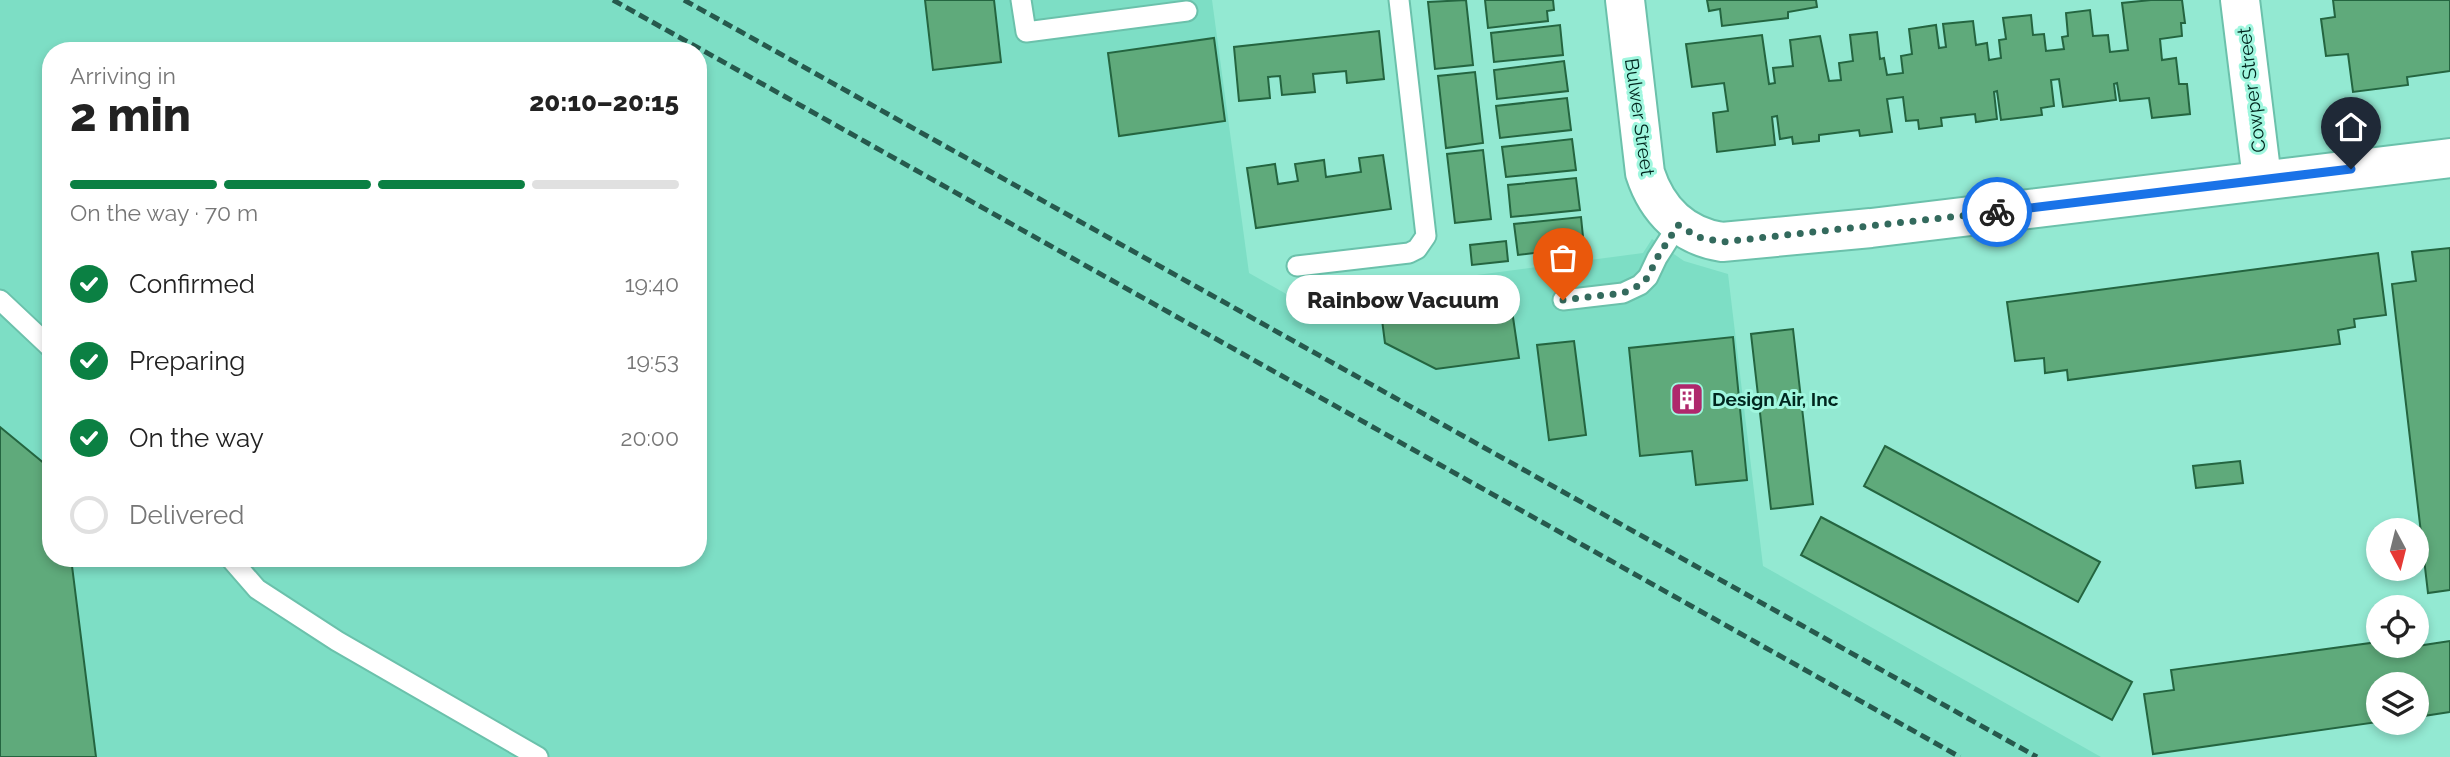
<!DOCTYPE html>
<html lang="en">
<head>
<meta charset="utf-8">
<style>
	:root { --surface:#fff; --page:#f2f2f2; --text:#222; --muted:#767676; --line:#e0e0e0; --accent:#0b8043 }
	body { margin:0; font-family:Raleway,sans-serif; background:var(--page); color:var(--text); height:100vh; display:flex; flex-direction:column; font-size:26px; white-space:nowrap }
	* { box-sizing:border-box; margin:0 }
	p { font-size:23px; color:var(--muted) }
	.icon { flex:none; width:38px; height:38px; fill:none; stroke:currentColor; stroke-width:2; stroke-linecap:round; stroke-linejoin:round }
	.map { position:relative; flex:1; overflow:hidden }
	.details { position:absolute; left:42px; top:42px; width:665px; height:525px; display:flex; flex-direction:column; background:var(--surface); border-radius:28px; box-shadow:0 4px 10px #0003 }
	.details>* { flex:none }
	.needle { width:46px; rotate:173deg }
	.controls { position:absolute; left:2366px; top:518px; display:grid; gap:14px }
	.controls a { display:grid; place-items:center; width:63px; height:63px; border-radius:50%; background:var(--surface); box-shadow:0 4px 10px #0003; font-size:35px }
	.pin { position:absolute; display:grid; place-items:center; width:60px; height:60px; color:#fff; margin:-72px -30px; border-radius:50% 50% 50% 0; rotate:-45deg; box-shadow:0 0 7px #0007 }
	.pin .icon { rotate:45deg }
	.courier { position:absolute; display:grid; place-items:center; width:70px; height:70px; margin:-35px; border:5px solid #1a73e8; border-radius:50%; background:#fff; color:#222; box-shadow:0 2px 9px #0007 }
	.bubble { position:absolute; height:49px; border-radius:24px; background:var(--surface); box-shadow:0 4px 10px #0003; font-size:23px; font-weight:800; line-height:49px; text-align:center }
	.headline em { font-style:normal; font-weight:800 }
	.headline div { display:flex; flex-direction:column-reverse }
	.headline { display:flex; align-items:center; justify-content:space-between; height:119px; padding:0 28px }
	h1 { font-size:46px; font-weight:800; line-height:52px }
	.bar { display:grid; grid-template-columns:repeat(4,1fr); gap:10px 7px; align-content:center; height:84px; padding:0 28px }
	.bar i { height:9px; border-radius:5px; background:var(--line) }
	.bar .current { background:var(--accent) }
	.bar p { grid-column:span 4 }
	ol { padding:0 28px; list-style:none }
	li { display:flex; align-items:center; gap:21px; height:77px }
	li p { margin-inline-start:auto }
	li .icon { padding:7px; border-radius:50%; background:var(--accent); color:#fff; stroke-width:4 }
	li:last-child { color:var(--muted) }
	li i { width:38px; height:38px; border:4px solid var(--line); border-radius:50% }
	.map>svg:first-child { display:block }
	.built { fill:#7ddec5; fill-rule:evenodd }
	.building { fill:#5faa7b; stroke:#246540; stroke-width:2 }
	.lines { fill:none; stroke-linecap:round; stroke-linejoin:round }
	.service-casing { stroke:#6bc1ab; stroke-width:23 }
	.minor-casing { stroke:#6bc1ab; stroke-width:42 }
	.service { stroke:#fff; stroke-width:19 }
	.minor { stroke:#fff; stroke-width:38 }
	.rail { stroke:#26594d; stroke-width:5; stroke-dasharray:10 5; stroke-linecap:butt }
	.done { stroke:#336a5d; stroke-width:7; stroke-dasharray:0 12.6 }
	.route { stroke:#1a73e8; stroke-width:9 }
	.labels { text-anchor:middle; stroke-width:6; stroke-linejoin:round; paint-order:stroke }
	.street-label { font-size:19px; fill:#00261e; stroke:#a0f7df }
	.poi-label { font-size:19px; font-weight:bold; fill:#00261e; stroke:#a0f7df; text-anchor:start }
</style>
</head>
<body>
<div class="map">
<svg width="2450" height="757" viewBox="0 0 2450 757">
	<rect width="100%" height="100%" fill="#93e9d2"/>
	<!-- built -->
	<path class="built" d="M0 0H1212L1249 273 1295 299 1643 253 1652 239 1684 261 1728 274 1763 566 2101 757H0ZM51 51H698V558H51Z"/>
	<!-- building -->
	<g class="building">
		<path d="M925 0H994L1001 62 933 70Z"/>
		<path d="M1466 0 1473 65 1435 69 1428 2Z"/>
		<path d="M1485 0H1553L1554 10 1547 11 1548 21 1488 28Z"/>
		<path d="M1707 0H1816L1817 7 1788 12V18L1722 26 1720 9 1709 11Z"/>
		<path d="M2151 0H2182L2185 23H2181L2182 36 2160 39 2162 60 2176 58 2179 84H2187L2190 114 2152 118 2149 98 2120 101 2117 83 2114 84 2116 100 2063 107 2059 79 2051 80 2054 106 2041 108 2042 115 2001 120 1997 91 1994 92 1997 119 1976 122 1975 114 1941 118 1942 126 1919 129 1918 120 1906 121 1903 97 1887 99 1892 132 1860 136 1859 130 1819 135V141L1793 144 1792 137 1780 139 1777 116 1772 117 1775 145 1717 152 1713 113 1728 111 1724 83 1692 87 1686 44 1762 35 1769 84 1775 83 1773 68 1793 66 1790 40 1820 36 1829 81 1841 80 1839 63 1853 61 1850 35 1877 32 1880 59 1884 58 1887 75 1903 73 1901 56 1912 54 1909 29 1936 25 1939 48 1946 47 1943 24 1973 21 1976 45 1987 43 1989 60 2001 58 1999 40 2006 39 2003 18 2031 15 2033 35 2044 34 2046 51 2064 49 2062 37 2068 36 2066 13 2090 10 2093 36 2108 35 2110 52 2128 50 2122 3Z"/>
		<path d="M2333 0H2450V71L2407 77 2408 85 2353 92 2348 54 2326 56 2321 19 2335 17Z"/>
		<path d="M1560 25 1563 55 1494 62 1491 33Z"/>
		<path d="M1379 31 1384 79 1347 83 1346 71 1313 74 1315 92 1282 95 1280 76 1268 77 1270 98 1239 101 1234 47Z"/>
		<path d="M1214 38 1225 121 1119 136 1108 53Z"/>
		<path d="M1564 61 1568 91 1497 99 1494 70Z"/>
		<path d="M1475 72 1483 143 1446 148 1438 76Z"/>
		<path d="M1567 98 1571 130 1500 138 1496 106Z"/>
		<path d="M1572 139 1576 170 1506 177 1502 147Z"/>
		<path d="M1483 150 1491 219 1455 223 1447 154Z"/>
		<path d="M1383 155 1391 209 1256 228 1247 168 1275 164 1278 184 1298 181 1295 164 1324 160 1326 177 1361 172 1359 158Z"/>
		<path d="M1576 178 1580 210 1511 217 1508 185Z"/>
		<path d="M1581 217 1584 247 1518 255 1514 224Z"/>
		<path d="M1506 241 1508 261 1472 265 1470 245Z"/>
		<path d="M2450 248V590L2428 593 2392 284 2416 281 2412 252Z"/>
		<path d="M2378 253 2386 315 2354 319 2355 327 2338 330 2340 344 2068 380 2067 370 2045 373 2044 358 2015 361 2007 302Z"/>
		<path d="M1510 297 1519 358 1436 369 1385 343 1381 312Z"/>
		<path d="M1793 329 1813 504 1771 509 1751 334Z"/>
		<path d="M1733 337 1747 480 1696 485 1692 451 1640 456 1629 348Z"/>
		<path d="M1574 341 1586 435 1549 440 1537 345Z"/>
		<path d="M0 427 51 469V558H71L96 757H0Z"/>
		<path d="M1885 446 2100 562 2078 602 1864 486Z"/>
		<path d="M2240 461 2243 483 2196 488 2193 466Z"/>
		<path d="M1821 517 2132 682 2112 720 1801 555Z"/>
		<path d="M2417 641V646L2450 641V712L2417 717V684H2378V722L2153 754 2144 694 2174 690 2171 670 2378 642V646H2417Z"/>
	</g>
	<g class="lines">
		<defs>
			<g id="service">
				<path d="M1021 0 1026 32 1187 11"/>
				<path d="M1297 266 1409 253 1417 249 1426 236 1399 0"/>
				<path d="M0 300 51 348"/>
				<path d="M1563 300 1623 293 1640 285 1648 277 1657 258 1678 225"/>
				<path d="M230 558 257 589 337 641 538 757"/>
			</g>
			<g id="minor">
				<path d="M1625 0 1645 173C1657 210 1683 236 1722 242L1871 228 2450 158"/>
				<path d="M2240 0 2262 179"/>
			</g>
		</defs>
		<!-- service casing -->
		<use href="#service" class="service-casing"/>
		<!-- minor casing -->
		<use href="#minor" class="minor-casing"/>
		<!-- service -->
		<use href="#service" class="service"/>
		<!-- minor -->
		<use href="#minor" class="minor"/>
		<!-- rail -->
		<g class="rail">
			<path d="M613 0 1960 757"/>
			<path d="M684 0 2037 757"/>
		</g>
	</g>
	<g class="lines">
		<!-- done -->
		<path class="done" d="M1563 300 1623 293 1640 285 1648 277 1657 258 1678 225 1698 237 1722 242 1997 212"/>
		<!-- route -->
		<path class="route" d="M1997 212 2351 169"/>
	</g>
	<!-- icons -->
	<defs>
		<symbol id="building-square" viewBox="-11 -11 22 22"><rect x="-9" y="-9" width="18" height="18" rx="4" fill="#af286c" stroke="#a0f7df"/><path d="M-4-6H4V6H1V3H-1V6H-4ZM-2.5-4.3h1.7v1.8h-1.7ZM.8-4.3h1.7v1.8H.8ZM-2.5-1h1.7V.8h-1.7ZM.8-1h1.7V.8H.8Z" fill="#fff"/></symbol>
	</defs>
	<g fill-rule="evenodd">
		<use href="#building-square" x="1668" y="380" width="38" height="38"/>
	</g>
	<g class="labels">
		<!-- street labels -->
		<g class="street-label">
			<text transform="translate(2251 90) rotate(-97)" y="7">Cowper Street</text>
			<text transform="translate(1640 117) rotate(82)" y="7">Bulwer Street</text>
		</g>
		<!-- poi labels -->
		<g class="poi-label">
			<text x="1712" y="406">Design Air, Inc</text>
		</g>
	</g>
</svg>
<div class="controls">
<a><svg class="needle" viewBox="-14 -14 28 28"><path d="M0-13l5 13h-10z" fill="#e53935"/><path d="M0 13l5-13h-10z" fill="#767676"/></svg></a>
<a><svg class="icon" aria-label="locate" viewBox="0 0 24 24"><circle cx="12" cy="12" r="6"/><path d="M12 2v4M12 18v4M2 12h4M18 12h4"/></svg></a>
<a><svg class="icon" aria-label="layers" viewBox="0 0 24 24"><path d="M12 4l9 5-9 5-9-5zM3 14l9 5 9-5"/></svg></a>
</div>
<div class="pin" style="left:1563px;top:300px;background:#ea580c"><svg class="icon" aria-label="bag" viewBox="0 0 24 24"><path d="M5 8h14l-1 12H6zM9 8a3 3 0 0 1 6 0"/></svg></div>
<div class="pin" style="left:2351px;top:169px;background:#1f2937"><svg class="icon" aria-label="home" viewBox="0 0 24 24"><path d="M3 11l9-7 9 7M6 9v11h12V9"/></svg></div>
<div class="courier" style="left:1997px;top:212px"><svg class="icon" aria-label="bike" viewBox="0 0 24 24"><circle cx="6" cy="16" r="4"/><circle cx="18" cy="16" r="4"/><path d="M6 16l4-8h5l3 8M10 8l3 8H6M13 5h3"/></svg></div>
<div class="bubble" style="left:1286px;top:275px;width:234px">Rainbow Vacuum</div>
<section class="details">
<div class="headline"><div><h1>2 min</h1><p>Arriving in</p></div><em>20:10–20:15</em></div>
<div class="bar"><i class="current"></i><i class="current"></i><i class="current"></i><i></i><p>On the way · 70 m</p></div>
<ol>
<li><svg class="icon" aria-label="check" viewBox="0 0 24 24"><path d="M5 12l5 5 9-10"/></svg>Confirmed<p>19:40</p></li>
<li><svg class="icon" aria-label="check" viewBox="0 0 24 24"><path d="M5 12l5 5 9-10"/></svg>Preparing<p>19:53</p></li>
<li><svg class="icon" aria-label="check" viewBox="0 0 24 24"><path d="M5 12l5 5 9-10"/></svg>On the way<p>20:00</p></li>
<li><i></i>Delivered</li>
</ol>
</section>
</div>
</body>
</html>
